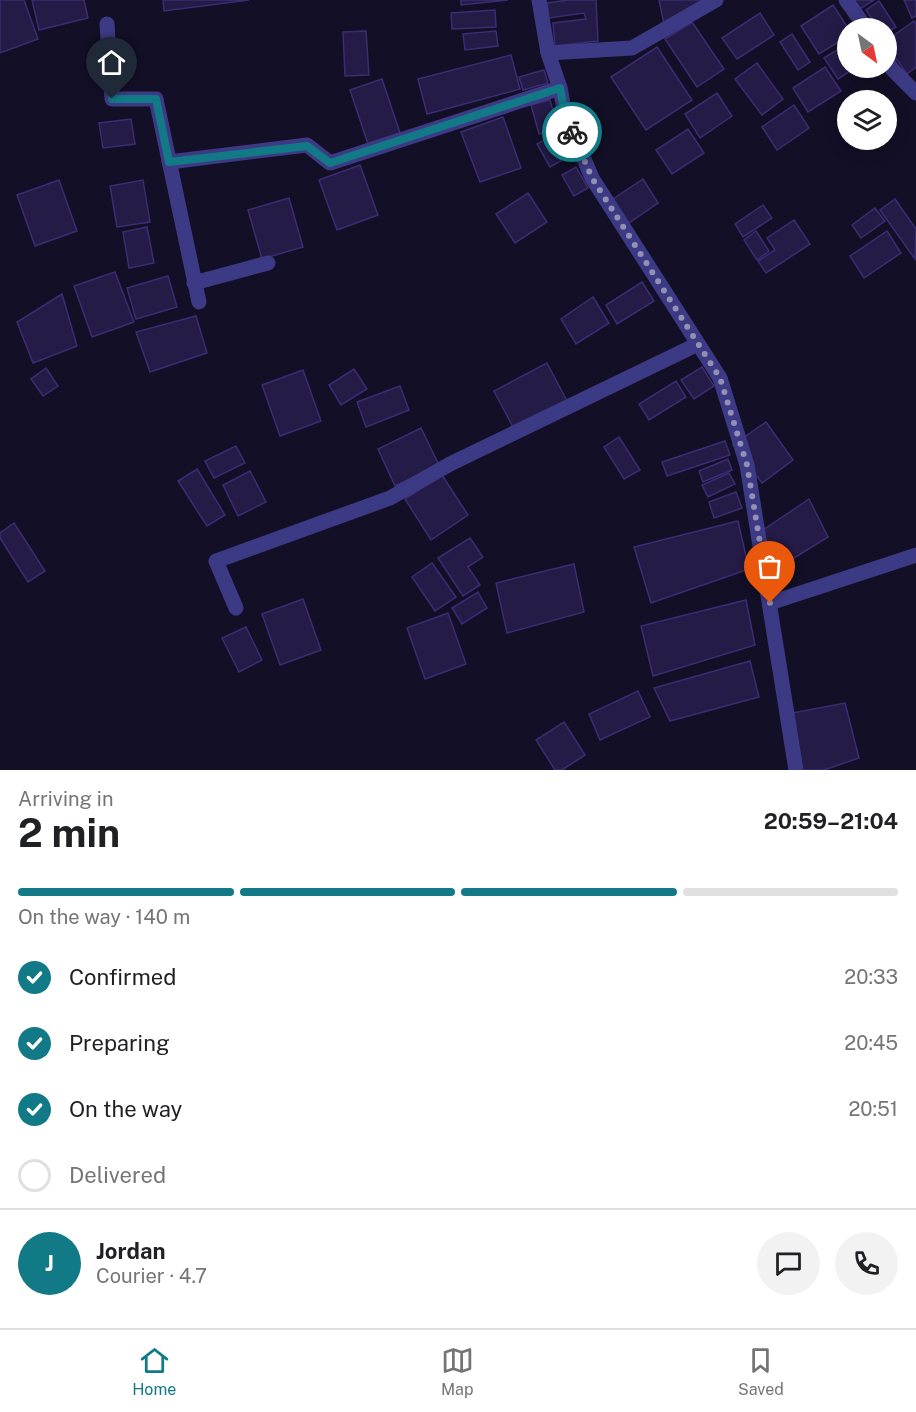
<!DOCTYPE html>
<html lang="en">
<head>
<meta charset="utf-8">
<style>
	:root { --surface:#fff; --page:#f2f2f2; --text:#202124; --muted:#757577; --line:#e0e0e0; --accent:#127987 }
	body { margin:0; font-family:"Public Sans",sans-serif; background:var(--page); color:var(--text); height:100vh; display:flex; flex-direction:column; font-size:22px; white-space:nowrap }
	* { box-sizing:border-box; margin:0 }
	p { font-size:20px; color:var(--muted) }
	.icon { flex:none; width:33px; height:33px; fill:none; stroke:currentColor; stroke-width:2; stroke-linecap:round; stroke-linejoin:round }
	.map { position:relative; height:770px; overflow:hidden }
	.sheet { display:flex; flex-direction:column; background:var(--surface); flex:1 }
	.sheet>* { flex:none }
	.needle { width:39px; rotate:147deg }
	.controls { position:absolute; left:837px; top:18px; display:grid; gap:12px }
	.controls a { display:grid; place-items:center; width:60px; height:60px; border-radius:50%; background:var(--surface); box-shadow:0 3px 15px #0003; font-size:30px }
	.pin { position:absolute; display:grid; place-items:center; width:51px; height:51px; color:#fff; margin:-62px -26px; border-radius:50% 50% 50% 0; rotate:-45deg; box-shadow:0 0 6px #0007 }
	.pin .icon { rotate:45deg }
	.courier { position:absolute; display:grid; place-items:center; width:60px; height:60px; margin:-30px; border:4px solid #127987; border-radius:50%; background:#fff; color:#222; box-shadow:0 2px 8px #0007 }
	.headline em { font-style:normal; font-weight:700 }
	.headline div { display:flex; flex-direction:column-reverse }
	.headline { display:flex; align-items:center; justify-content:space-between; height:102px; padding:0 18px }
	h1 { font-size:39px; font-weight:700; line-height:45px }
	.bar { display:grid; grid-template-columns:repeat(4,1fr); gap:9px 6px; align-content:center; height:72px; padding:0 18px }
	.bar i { height:8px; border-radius:4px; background:var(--line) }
	.bar .selected { background:var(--accent) }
	.bar p { grid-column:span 4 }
	.line { display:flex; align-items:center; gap:15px; padding:0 18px; border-top:2px solid var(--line) }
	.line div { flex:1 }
	.round { display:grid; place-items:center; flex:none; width:63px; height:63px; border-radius:32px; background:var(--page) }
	ol { padding:0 18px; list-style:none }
	li { display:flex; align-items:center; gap:18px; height:66px }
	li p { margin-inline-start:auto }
	li .icon { padding:6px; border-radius:50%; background:var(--accent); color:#fff; stroke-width:4 }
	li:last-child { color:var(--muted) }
	li i { width:33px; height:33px; border:3px solid var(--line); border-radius:50% }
	.tabs { display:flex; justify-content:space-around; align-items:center; height:84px; border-top:2px solid var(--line); background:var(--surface); font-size:16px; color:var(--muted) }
	.tabs a { display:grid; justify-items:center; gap:3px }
	.tabs .selected { color:var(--accent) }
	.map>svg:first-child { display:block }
	.building { fill:#241b47; stroke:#3b2d73; stroke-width:1.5 }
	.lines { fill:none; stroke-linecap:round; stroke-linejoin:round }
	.minor { stroke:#3d3a85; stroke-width:15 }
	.done { stroke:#948fb3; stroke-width:6; stroke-dasharray:0 10.8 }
	.route { stroke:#127987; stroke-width:8 }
</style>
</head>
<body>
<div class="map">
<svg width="916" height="770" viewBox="0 0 916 770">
	<rect width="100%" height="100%" fill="#130f26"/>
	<!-- building -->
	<g class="building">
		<path d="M0 0H24L38 39 0 53Z"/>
		<path d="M32 0H84L88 18 39 30Z"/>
		<path d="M163 0H249L164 11Z"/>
		<path d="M461 0H508L461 5Z"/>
		<path d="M568 0H596L598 41 555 46 553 23 586 19 584 13 549 18 547 3Z"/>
		<path d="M659 0H709L664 24Z"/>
		<path d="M854 0H874L860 9Z"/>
		<path d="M904 0H916V16L912 18Z"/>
		<path d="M879 1 896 27 886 33V28H878L866 10Z"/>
		<path d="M833 5 848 28V36L819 54 801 26Z"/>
		<path d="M495 10 496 27 452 29 451 13Z"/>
		<path d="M760 13 774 35 737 59 722 38Z"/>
		<path d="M914 21 916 24V67L907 74 886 45V41Z"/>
		<path d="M692 22 724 69 697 87 665 39Z"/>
		<path d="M366 31 369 75 345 76 343 32Z"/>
		<path d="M496 31 498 46 465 50 463 34Z"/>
		<path d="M792 34 810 62 798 70 780 42Z"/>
		<path d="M848 43V68H855L838 79 824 58Z"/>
		<path d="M657 47 692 100 646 130 611 77Z"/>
		<path d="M511 55 520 89 427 114 418 79Z"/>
		<path d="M757 63 783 99 762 115 735 79Z"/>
		<path d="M825 67 841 91 808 112 793 88Z"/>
		<path d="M544 70 548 83 523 90 519 77Z"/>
		<path d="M382 79 400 133 368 144 350 90Z"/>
		<path d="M717 93 732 116 700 138 685 114Z"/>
		<path d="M550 100 558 129 539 134 531 105Z"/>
		<path d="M794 105 809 128 777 150 762 127Z"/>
		<path d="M503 117 521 168 480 182 461 132Z"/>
		<path d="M131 119 135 144 103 148 99 123Z"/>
		<path d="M688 129 704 153 672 174 656 150Z"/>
		<path d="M548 138 561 161 550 167 537 144Z"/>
		<path d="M360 165 378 215 337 230 319 180Z"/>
		<path d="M576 167 588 188 574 196 562 175Z"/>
		<path d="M643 179 658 203 626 225 610 201Z"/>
		<path d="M59 180 77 231 35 246 17 195Z"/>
		<path d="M143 180 150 222 117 227 110 186Z"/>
		<path d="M528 193 547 222 515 243 496 214Z"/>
		<path d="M289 198 303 247 262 259 248 210Z"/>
		<path d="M895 199 916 229 915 259 880 210Z"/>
		<path d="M763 205 772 218 743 237 735 224Z"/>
		<path d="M875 208 885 221 861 238 852 225Z"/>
		<path d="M794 220 810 244 766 273 758 261 775 250 767 238Z"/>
		<path d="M147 227 154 263 129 268 123 232Z"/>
		<path d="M756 231 769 251 757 260 744 240Z"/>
		<path d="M887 231 901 253 864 278 850 256Z"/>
		<path d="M115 272 134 322 92 337 74 286Z"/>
		<path d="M168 276 177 307 136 319 127 288Z"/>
		<path d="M642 282 654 301 617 324 606 305Z"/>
		<path d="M62 294 77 346 33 363 17 322Z"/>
		<path d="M593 297 609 323 576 344 561 319Z"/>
		<path d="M196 316 207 353 150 372 136 332Z"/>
		<path d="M547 363 567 401 514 429 494 391Z"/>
		<path d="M702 367 714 386 694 399 681 380Z"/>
		<path d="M46 368 58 386 43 396 31 379Z"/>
		<path d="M354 369 367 389 341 405 329 385Z"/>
		<path d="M303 370 321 421 280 436 262 385Z"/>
		<path d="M676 381 686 397 649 420 639 404Z"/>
		<path d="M400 386 409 410 366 427 357 402Z"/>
		<path d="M766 422 793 460 762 483 733 445Z"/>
		<path d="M421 428 439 465 395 486 378 449Z"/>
		<path d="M619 437 640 470 624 479 604 447Z"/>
		<path d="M725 441 730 455 667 476 662 462Z"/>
		<path d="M236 446 245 463 214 478 205 461Z"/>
		<path d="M728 459 732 470 703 482 699 471Z"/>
		<path d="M197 469 225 515 207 526 178 481Z"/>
		<path d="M250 471 266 502 238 516 223 485Z"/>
		<path d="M729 473 735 484 708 497 702 485Z"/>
		<path d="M442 475 468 515 431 540 405 499Z"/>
		<path d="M736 492 742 508 714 518 709 502Z"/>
		<path d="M809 499 828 537 773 571 763 530Z"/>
		<path d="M738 521 749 569 651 603 634 547Z"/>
		<path d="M14 523 45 571 28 582 0 538V533Z"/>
		<path d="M470 538 483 557 468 567 480 585 463 596 438 558Z"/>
		<path d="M432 563 456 597 435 611 412 577Z"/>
		<path d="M574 564 584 612 507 633 496 583Z"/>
		<path d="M478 592 487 608 462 624 452 608Z"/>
		<path d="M303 599 321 650 280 665 262 614Z"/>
		<path d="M746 600 755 645 653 676 641 626Z"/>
		<path d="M448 613 466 664 425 679 407 628Z"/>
		<path d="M246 627 262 660 239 672 222 638Z"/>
		<path d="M750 661 759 697 670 721 654 688Z"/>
		<path d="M638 691 650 717 600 740 589 714Z"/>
		<path d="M845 703 859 758 824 770H802L792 713Z"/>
		<path d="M564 722 585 755 562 770H555L536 740Z"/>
	</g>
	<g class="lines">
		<!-- minor -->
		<g class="minor">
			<path d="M539 0 548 53 560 88 565 114 592 178 720 378 747 465 796 770"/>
			<path d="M846 0 866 28"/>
			<path d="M107 24 112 99H156L199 302"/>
			<path d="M548 53 632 48 716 0"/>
			<path d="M886 60 893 70 916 93"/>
			<path d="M169 162 307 145 330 163 560 88"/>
			<path d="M194 283 268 263"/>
			<path d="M770 603 916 555"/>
			<path d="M236 608 216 561 390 498 450 464 698 344"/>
		</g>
	</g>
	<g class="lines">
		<!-- done -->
		<path class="done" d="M572 132 592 178 720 378 747 465 770 603"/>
		<!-- route -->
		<path class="route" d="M112 99H156L169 162 307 146 330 163 560 88 565 114 572 132"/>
	</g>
</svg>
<div class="controls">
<a><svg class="needle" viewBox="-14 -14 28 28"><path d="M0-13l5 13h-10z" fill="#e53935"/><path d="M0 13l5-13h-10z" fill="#757577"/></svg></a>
<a><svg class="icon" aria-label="layers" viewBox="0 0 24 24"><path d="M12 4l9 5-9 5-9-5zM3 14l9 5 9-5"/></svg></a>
</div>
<div class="pin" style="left:770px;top:603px;background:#ea580c"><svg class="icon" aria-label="bag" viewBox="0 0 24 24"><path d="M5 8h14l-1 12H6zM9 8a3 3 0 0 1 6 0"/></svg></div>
<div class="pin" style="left:112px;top:99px;background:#1f2937"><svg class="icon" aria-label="home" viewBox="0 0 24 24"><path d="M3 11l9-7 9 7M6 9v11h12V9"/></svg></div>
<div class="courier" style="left:572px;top:132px"><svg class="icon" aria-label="bike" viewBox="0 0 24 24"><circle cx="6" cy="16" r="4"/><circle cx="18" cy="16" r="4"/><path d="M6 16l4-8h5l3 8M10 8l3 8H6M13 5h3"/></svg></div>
</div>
<section class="sheet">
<div class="headline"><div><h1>2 min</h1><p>Arriving in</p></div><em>20:59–21:04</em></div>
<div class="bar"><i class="selected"></i><i class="selected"></i><i class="selected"></i><i></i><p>On the way · 140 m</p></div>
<ol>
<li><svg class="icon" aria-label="check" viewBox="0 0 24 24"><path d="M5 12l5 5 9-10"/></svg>Confirmed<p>20:33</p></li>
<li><svg class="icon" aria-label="check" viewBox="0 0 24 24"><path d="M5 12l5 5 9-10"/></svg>Preparing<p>20:45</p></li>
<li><svg class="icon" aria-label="check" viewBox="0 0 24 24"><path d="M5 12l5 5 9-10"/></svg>On the way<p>20:51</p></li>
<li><i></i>Delivered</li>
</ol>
<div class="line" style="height:108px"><b class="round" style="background:var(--accent);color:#fff">J</b><div><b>Jordan</b><p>Courier · 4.7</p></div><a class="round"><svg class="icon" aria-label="chat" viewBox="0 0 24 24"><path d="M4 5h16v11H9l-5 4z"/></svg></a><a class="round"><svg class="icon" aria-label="phone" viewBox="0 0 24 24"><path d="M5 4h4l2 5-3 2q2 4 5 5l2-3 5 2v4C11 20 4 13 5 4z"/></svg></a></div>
</section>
<nav class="tabs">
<a class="selected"><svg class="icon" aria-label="home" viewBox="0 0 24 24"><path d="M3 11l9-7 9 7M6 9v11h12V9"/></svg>Home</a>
<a><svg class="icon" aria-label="map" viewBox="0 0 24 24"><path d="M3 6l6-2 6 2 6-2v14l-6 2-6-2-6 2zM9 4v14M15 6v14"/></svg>Map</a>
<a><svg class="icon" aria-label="saved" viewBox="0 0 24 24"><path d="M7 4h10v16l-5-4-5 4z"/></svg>Saved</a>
</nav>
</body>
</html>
